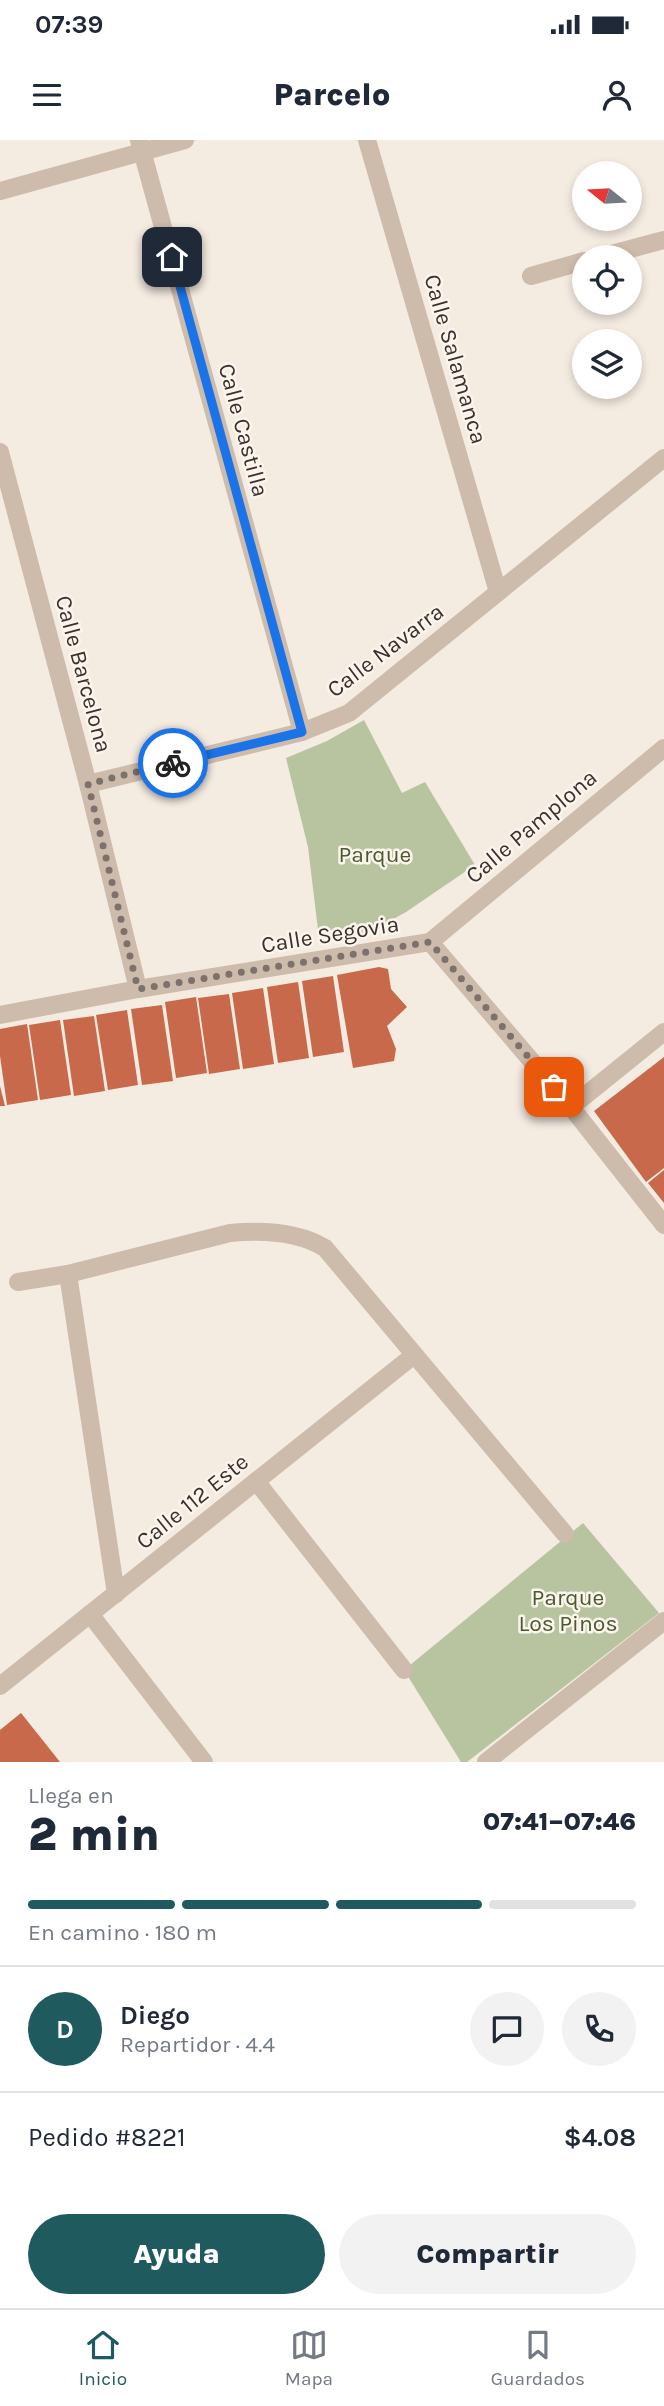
<!DOCTYPE html>
<html lang="es">
<head>
<meta charset="utf-8">
<style>
	:root { --surface:#fff; --page:#f2f2f3; --text:#1f2937; --muted:#747a83; --line:#e0e1e3; --accent:#1f5a5e }
	body { margin:0; font-family:Karla,sans-serif; background:var(--page); color:var(--text); height:100vh; display:flex; flex-direction:column; font-size:26px; white-space:nowrap }
	* { box-sizing:border-box; margin:0 }
	p { font-size:23px; color:var(--muted) }
	.icon { flex:none; width:38px; height:38px; fill:none; stroke:currentColor; stroke-width:2; stroke-linecap:round; stroke-linejoin:round }
	.map { position:relative; height:1622px; overflow:hidden }
	.details { display:flex; flex-direction:column; background:var(--surface); flex:1 }
	.details>* { flex:none }
	.needle { width:46px; rotate:288deg }
	.fabs { position:absolute; left:572px; top:21px; display:grid; gap:14px }
	.fabs a { display:grid; place-items:center; width:70px; height:70px; border-radius:50%; background:var(--surface); box-shadow:0 4px 10px #0003; font-size:35px }
	.pin { position:absolute; display:grid; place-items:center; width:60px; height:60px; color:#fff; margin:-30px; border-radius:14px; box-shadow:0 4px 10px #0006 }
	.courier { position:absolute; display:grid; place-items:center; width:70px; height:70px; margin:-35px; border:5px solid #1a73e8; border-radius:50%; background:#fff; color:#222; box-shadow:0 2px 9px #0007 }
	.headline em { font-style:normal; font-weight:800 }
	.headline div { display:flex; flex-direction:column-reverse }
	.headline { display:flex; align-items:center; justify-content:space-between; height:119px; padding:0 28px }
	h1 { font-size:46px; font-weight:800; line-height:52px }
	.bar { display:grid; grid-template-columns:repeat(4,1fr); gap:10px 7px; align-content:center; height:84px; padding:0 28px }
	.bar i { height:9px; border-radius:5px; background:var(--line) }
	.bar .on { background:var(--accent) }
	.bar p { grid-column:span 4 }
	.line { display:flex; align-items:center; gap:18px; padding:0 28px; border-top:2px solid var(--line) }
	.line div { flex:1 }
	.round { display:grid; place-items:center; flex:none; width:74px; height:74px; border-radius:37px; background:var(--page) }
	.action { display:flex; gap:14px; margin-top:auto; padding:14px 28px }
	.action a { flex:1; height:80px; border-radius:42px; background:var(--accent); color:#fff; font-size:28px; font-weight:800; line-height:80px; text-align:center }
	.action a+a { background:var(--page); color:var(--text) }
	.status { display:flex; justify-content:space-between; align-items:center; height:49px; padding:0 35px; background:var(--surface); direction:ltr }
	.status svg { height:19px; fill:currentColor }
	header { display:flex; justify-content:space-between; align-items:center; height:91px; padding:0 28px; background:var(--surface); font-size:32px; font-weight:800 }
	.menu { display:flex; justify-content:space-around; align-items:center; height:98px; border-top:2px solid var(--line); background:var(--surface); font-size:19px; color:var(--muted) }
	.menu a { display:grid; justify-items:center; gap:4px }
	.menu .on { color:var(--accent) }
	.map>svg:first-child { display:block }
	.green { fill:#b8c4a0 }
	.building { fill:#c8694b }
	.lines { fill:none; stroke-linecap:round; stroke-linejoin:round }
	.street { stroke:#cdbbac; stroke-width:18 }
	.done { stroke:#7c716b; stroke-width:7; stroke-dasharray:0 12.6 }
	.route { stroke:#1a73e8; stroke-width:9 }
	.labels { text-anchor:middle; stroke-width:5; stroke-linejoin:round; paint-order:stroke }
	.street-label { font-size:23px; fill:#3b302b; stroke:#fbf5ee }
	.park-label { font-size:23px; fill:#4a5a2e; stroke:#fbf5ee }
</style>
</head>
<body>
<div class="status"><b>07:39</b><svg viewBox="0 0 49 12"><path d="M0 12V9h3v3zM5 12V6h3v6zM10 12V3h3v9zM15 12V0h3v12zM26 1h20v11H26zM47 4h2v5h-2z"/></svg></div>
<header><svg class="icon" aria-label="menu" viewBox="0 0 24 24"><path d="M4 6h16M4 12h16M4 18h16"/></svg>Parcelo<svg class="icon" aria-label="person" viewBox="0 0 24 24"><circle cx="12" cy="8" r="4"/><path d="M4 21q1-7 8-7t8 7"/></svg></header>
<div class="map">
<svg width="664" height="1622" viewBox="0 0 664 1622">
	<rect width="100%" height="100%" fill="#f4ebe1"/>
	<!-- green -->
	<g class="green">
		<path d="M364 580 402 653 425 642 475 725 406 772 372 791 319 798 308 707 286 618 327 601Z"/>
		<path d="M583 1383 659 1473 467 1622H461L404 1530Z"/>
	</g>
	<!-- building -->
	<g class="building">
		<path d="M379 827 388 829 391 849 407 867 387 886 396 909 394 921 353 928 337 835Z"/>
		<path d="M333 836 344 912 313 917 302 841Z"/>
		<path d="M298 842 309 918 278 923 267 847Z"/>
		<path d="M263 848 274 924 243 929 232 853Z"/>
		<path d="M229 854 240 929 209 934 198 858Z"/>
		<path d="M196 857 207 933 176 938 165 862Z"/>
		<path d="M162 865 173 941 142 945 131 869Z"/>
		<path d="M127 870 138 945 108 950 96 875Z"/>
		<path d="M94 876 105 951 74 956 63 880Z"/>
		<path d="M60 880 71 955 40 960 29 885Z"/>
		<path d="M27 884 38 960 7 965 0 916V889Z"/>
		<path d="M664 917V1028L646 1042 594 971Z"/>
		<path d="M0 946 5 966H0Z"/>
		<path d="M664 1030V1063L648 1043Z"/>
		<path d="M21 1573 60 1622H0V1590Z"/>
	</g>
	<g class="lines">
		<!-- street -->
		<g class="street">
			<path d="M139 0 302 592"/>
			<path d="M367 0 498 452"/>
			<path d="M0 51 185 0"/>
			<path d="M600 117 664 100"/>
			<path d="M531 136 584 121"/>
			<path d="M0 312 88 644 138 849"/>
			<path d="M88 644 302 592 349 573 664 318"/>
			<path d="M430 802 571 967 664 1085"/>
			<path d="M0 875 138 849 430 802 664 608"/>
			<path d="M571 967 664 892"/>
			<path d="M68 1134 116 1454"/>
			<path d="M18 1142 68 1134 230 1093C262 1090 297 1091 325 1108L565 1394"/>
			<path d="M256 1341 404 1530"/>
			<path d="M90 1474 204 1622"/>
			<path d="M0 1546 414 1215"/>
			<path d="M486 1622 664 1481"/>
		</g>
	</g>
	<g class="lines">
		<!-- done -->
		<path class="done" d="M173 623 88 644 138 849 430 802 554 947"/>
		<!-- route -->
		<path class="route" d="M172 117 302 592 173 623"/>
	</g>
	<g class="labels">
		<!-- street labels -->
		<g class="street-label">
			<text transform="translate(456 219) rotate(74)" y="8">Calle Salamanca</text>
			<text transform="translate(244 290) rotate(75)" y="8">Calle Castilla</text>
			<text transform="translate(385 510) rotate(-37)" y="8">Calle Navarra</text>
			<text transform="translate(84 534) rotate(75)" y="8">Calle Barcelona</text>
			<text transform="translate(531 686) rotate(-40)" y="8">Calle Pamplona</text>
			<text transform="translate(330 794) rotate(-9)" y="8">Calle Segovia</text>
			<text transform="translate(192 1361) rotate(-39)" y="8">Calle 112 Este</text>
		</g>
		<!-- park labels -->
		<g class="park-label">
			<text x="375" y="722">Parque</text>
			<text x="568" y="1465">Parque<tspan x="568" dy="26">Los Pinos</tspan></text>
		</g>
	</g>
</svg>
<div class="fabs">
<a><svg class="needle" viewBox="-14 -14 28 28"><path d="M0-13l5 13h-10z" fill="#e53935"/><path d="M0 13l5-13h-10z" fill="#747a83"/></svg></a>
<a><svg class="icon" aria-label="locate" viewBox="0 0 24 24"><circle cx="12" cy="12" r="6"/><path d="M12 2v4M12 18v4M2 12h4M18 12h4"/></svg></a>
<a><svg class="icon" aria-label="layers" viewBox="0 0 24 24"><path d="M12 4l9 5-9 5-9-5zM3 14l9 5 9-5"/></svg></a>
</div>
<div class="pin" style="left:554px;top:947px;background:#ea580c"><svg class="icon" aria-label="bag" viewBox="0 0 24 24"><path d="M5 8h14l-1 12H6zM9 8a3 3 0 0 1 6 0"/></svg></div>
<div class="pin" style="left:172px;top:117px;background:#1f2937"><svg class="icon" aria-label="home" viewBox="0 0 24 24"><path d="M3 11l9-7 9 7M6 9v11h12V9"/></svg></div>
<div class="courier" style="left:173px;top:623px"><svg class="icon" aria-label="bike" viewBox="0 0 24 24"><circle cx="6" cy="16" r="4"/><circle cx="18" cy="16" r="4"/><path d="M6 16l4-8h5l3 8M10 8l3 8H6M13 5h3"/></svg></div>
</div>
<section class="details">
<div class="headline"><div><h1>2 min</h1><p>Llega en</p></div><em>07:41–07:46</em></div>
<div class="bar"><i class="on"></i><i class="on"></i><i class="on"></i><i></i><p>En camino · 180 m</p></div>
<div class="line" style="height:126px"><b class="round" style="background:var(--accent);color:#fff">D</b><div><b>Diego</b><p>Repartidor · 4.4</p></div><a class="round"><svg class="icon" aria-label="chat" viewBox="0 0 24 24"><path d="M4 5h16v11H9l-5 4z"/></svg></a><a class="round"><svg class="icon" aria-label="phone" viewBox="0 0 24 24"><path d="M5 4h4l2 5-3 2q2 4 5 5l2-3 5 2v4C11 20 4 13 5 4z"/></svg></a></div>
<div class="line" style="height:91px"><div>Pedido #8221</div><b>$4.08</b></div>
<div class="action"><a>Ayuda</a><a>Compartir</a></div>
</section>
<nav class="menu">
<a class="on"><svg class="icon" aria-label="home" viewBox="0 0 24 24"><path d="M3 11l9-7 9 7M6 9v11h12V9"/></svg>Inicio</a>
<a><svg class="icon" aria-label="map" viewBox="0 0 24 24"><path d="M3 6l6-2 6 2 6-2v14l-6 2-6-2-6 2zM9 4v14M15 6v14"/></svg>Mapa</a>
<a><svg class="icon" aria-label="saved" viewBox="0 0 24 24"><path d="M7 4h10v16l-5-4-5 4z"/></svg>Guardados</a>
</nav>
</body>
</html>
